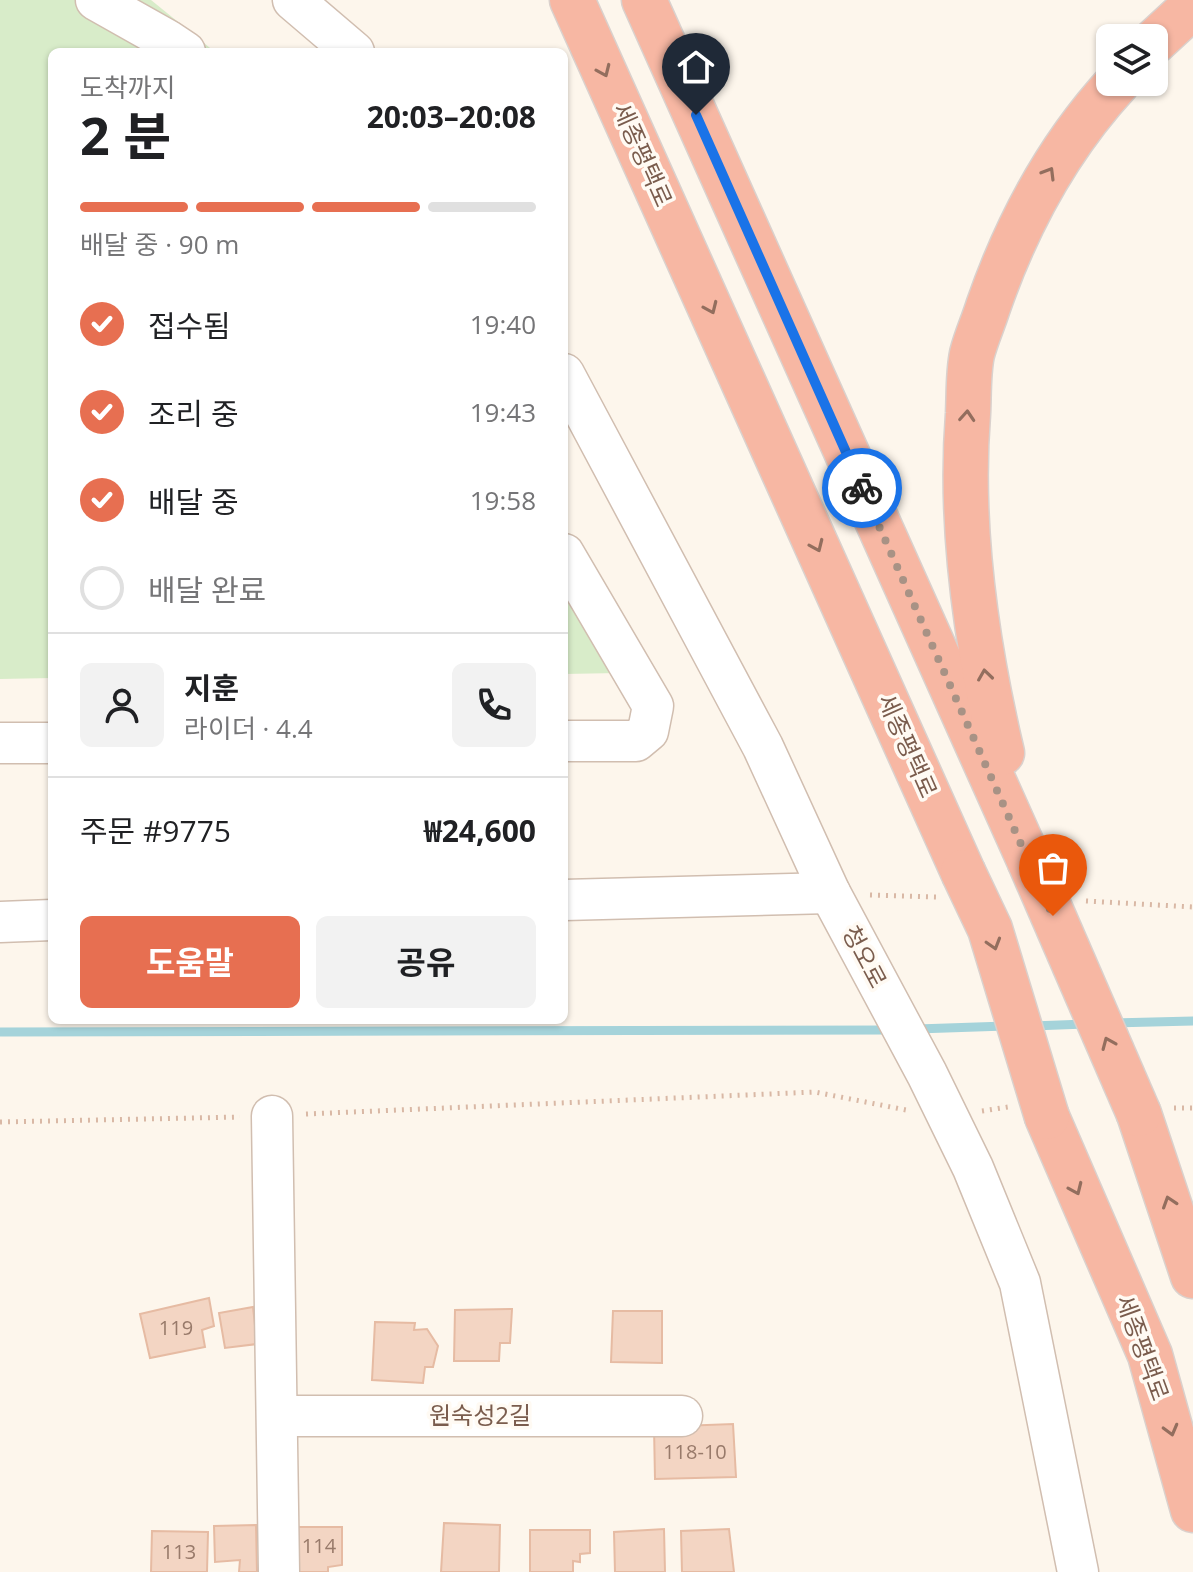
<!DOCTYPE html>
<html lang="ko">
<head>
<meta charset="utf-8">
<style>
	:root { --surface:#fff; --page:#f2f2f2; --text:#202124; --muted:#757577; --line:#e0e0e0; --accent:#e76f51 }
	body { margin:0; font-family:"Open Sans","Noto Sans KR",sans-serif; background:var(--page); color:var(--text); height:100vh; display:flex; flex-direction:column; font-size:30px; white-space:nowrap }
	* { box-sizing:border-box; margin:0 }
	p { font-size:26px; color:var(--muted) }
	.icon { flex:none; width:44px; height:44px; fill:none; stroke:currentColor; stroke-width:2; stroke-linecap:round; stroke-linejoin:round }
	.map { position:relative; flex:1; overflow:hidden }
	.details { position:absolute; left:48px; top:48px; width:520px; height:976px; display:flex; flex-direction:column; background:var(--surface); border-radius:12px; box-shadow:0 2px 6px #0004 }
	.details>* { flex:none }
	.buttons { position:absolute; left:1096px; top:24px; display:grid; gap:16px }
	.buttons a { display:grid; place-items:center; width:72px; height:72px; border-radius:12px; background:var(--surface); box-shadow:0 2px 6px #0004; font-size:40px }
	.pin { position:absolute; display:grid; place-items:center; width:68px; height:68px; color:#fff; margin:-82px -34px; border-radius:50% 50% 50% 0; rotate:-45deg; box-shadow:0 0 8px #0007 }
	.pin .icon { rotate:45deg }
	.courier { position:absolute; display:grid; place-items:center; width:80px; height:80px; margin:-40px; border:6px solid #1a73e8; border-radius:50%; background:#fff; color:#222; box-shadow:0 2px 10px #0007 }
	.head em { font-style:normal; font-weight:700 }
	.head div { display:flex; flex-direction:column-reverse }
	.head { display:flex; align-items:center; justify-content:space-between; height:136px; padding:0 32px }
	h1 { font-size:52px; font-weight:700; line-height:60px }
	.bar { display:grid; grid-template-columns:repeat(4,1fr); gap:12px 8px; align-content:center; height:96px; padding:0 32px }
	.bar i { height:10px; border-radius:6px; background:var(--line) }
	.bar .selected { background:var(--accent) }
	.bar p { grid-column:span 4 }
	.line { display:flex; align-items:center; gap:20px; padding:0 32px; border-top:2px solid var(--line) }
	.line div { flex:1 }
	.round { display:grid; place-items:center; flex:none; width:84px; height:84px; border-radius:12px; background:var(--page) }
	ol { padding:0 32px; list-style:none }
	li { display:flex; align-items:center; gap:24px; height:88px }
	li p { margin-inline-start:auto }
	li .icon { padding:8px; border-radius:50%; background:var(--accent); color:#fff; stroke-width:4 }
	li:last-child { color:var(--muted) }
	li i { width:44px; height:44px; border:4px solid var(--line); border-radius:50% }
	.cta { display:flex; gap:16px; margin-top:auto; padding:16px 32px }
	.cta a { flex:1; height:92px; border-radius:12px; background:var(--accent); color:#fff; font-size:32px; font-weight:700; line-height:92px; text-align:center }
	.cta a+a { background:var(--page); color:var(--text) }
	.map>svg:first-child { display:block }
	.green { fill:#d8ecc9 }
	.lines { fill:none; stroke-linecap:round; stroke-linejoin:round }
	.stream { stroke:#a5d3da; stroke-width:9 }
	.building { fill:#f3d5c3; stroke:#e6bba3; stroke-width:2 }
	.minor-casing { stroke:#d1beb0; stroke-width:43 }
	.highway-casing { stroke:#dad1cd; stroke-width:47 }
	.path { stroke:#d9b8a5; stroke-width:5; stroke-dasharray:2 6; stroke-linecap:butt }
	.minor { stroke:#fff; stroke-width:40 }
	.highway { stroke:#f7b7a3; stroke-width:44 }
	.highway-bridge-casing { stroke:#dad1cd; stroke-width:47; stroke-linecap:butt }
	.highway-bridge { stroke:#f7b7a3; stroke-width:44 }
	.oneway { stroke:#936e5e }
	.done { stroke:#a89285; stroke-width:8; stroke-dasharray:0 14.4 }
	.route { stroke:#1a73e8; stroke-width:10 }
	.labels { text-anchor:middle; stroke-width:7; stroke-linejoin:round; paint-order:stroke }
	.number-label { font-size:20px; fill:#987a6a }
	.street-label { font-size:24px; fill:#7a5c4d; stroke:#fffaf3 }
</style>
</head>
<body>
<div class="map">
<svg width="1193" height="1572" viewBox="0 0 1193 1572">
	<rect width="100%" height="100%" fill="#fdf6ec"/>
	<!-- green -->
	<g class="green">
		<path d="M0 0H151L215 52H52V678L0 679Z"/>
		<path d="M564 554 619 673 564 674Z"/>
	</g>
	<g class="lines">
		<!-- stream -->
		<g class="stream">
			<path d="M1112 1023 1193 1021"/>
			<path d="M1032 1026 1086 1024"/>
			<path d="M917 1029 1006 1026"/>
			<path d="M0 1032 890 1030"/>
		</g>
	</g>
	<!-- building -->
	<g class="building">
		<path d="M209 1298 214 1326 202 1330 205 1347 150 1358 140 1314Z"/>
		<path d="M253 1307 257 1344 225 1348 219 1313Z"/>
		<path d="M512 1309 510 1343H500L499 1361H454L455 1310Z"/>
		<path d="M613 1311H662V1363L611 1362Z"/>
		<path d="M375 1322 415 1323 414 1330 427 1329 438 1346 433 1367H425L423 1383 372 1380Z"/>
		<path d="M733 1424 736 1477 655 1479 654 1427Z"/>
		<path d="M444 1523 500 1525 499 1572H441Z"/>
		<path d="M256 1525 257 1572H239L240 1560 215 1562 214 1526Z"/>
		<path d="M294 1527H342V1565L328 1567V1572H297Z"/>
		<path d="M664 1529 665 1572H615L614 1532Z"/>
		<path d="M729 1529 734 1572H682L681 1531Z"/>
		<path d="M530 1530H590V1553L580 1554V1562L573 1561V1572H530Z"/>
		<path d="M152 1531 208 1532 207 1572H151Z"/>
	</g>
	<g class="lines">
		<defs>
			<g id="minor">
				<path d="M96 0 167 40 185 52"/>
				<path d="M293 0 354 52"/>
				<path d="M564 374 763 747 830 893 927 1074 973 1168 1020 1283 1078 1572"/>
				<path d="M564 554 653 706 648 731 636 741H564"/>
				<path d="M0 743H52"/>
				<path d="M564 900 830 893"/>
				<path d="M0 922 52 920"/>
				<path d="M272 1116 279 1572"/>
				<path d="M278 1416H682"/>
			</g>
			<g id="highway">
				<path d="M572 0 963 872"/>
				<path d="M644 0 1029 860"/>
				<path d="M1154 42 1193 6"/>
				<path d="M1002 753C976 643 959 527 968 414 969 395 968 373 972 354 976 338 983 323 988 307 1017 223 1057 148 1118 82"/>
				<path d="M1139 1114 1193 1276"/>
				<path d="M1047 1117 1150 1355 1193 1510"/>
			</g>
		</defs>
		<!-- minor casing -->
		<use href="#minor" class="minor-casing"/>
		<!-- highway casing -->
		<use href="#highway" class="highway-casing"/>
		<!-- path -->
		<g class="path">
			<path d="M870 895 936 897"/>
			<path d="M1086 901 1193 907"/>
			<path d="M1174 1108H1193"/>
			<path d="M982 1111 1008 1107"/>
			<path d="M306 1114 815 1092 906 1110"/>
			<path d="M0 1122 240 1117"/>
		</g>
		<!-- minor -->
		<use href="#minor" class="minor"/>
		<!-- highway -->
		<use href="#highway" class="highway"/>
		<defs>
			<g id="highway-bridge">
				<path d="M1029 860 1139 1114"/>
				<path d="M963 872 990 929 1047 1117"/>
			</g>
		</defs>
		<!-- highway-bridge casing -->
		<use href="#highway-bridge" class="highway-bridge-casing"/>
		<!-- highway-bridge -->
		<use href="#highway-bridge" class="highway-bridge"/>
	</g>
	<!-- one-way arrows -->
	<defs><path id="oneway-chevron" d="M-2-3.5L2.5 0L-2 3.5" fill="none" stroke-width="1.6" stroke-linecap="round" stroke-linejoin="round" transform="scale(2)"/></defs>
	<g class="oneway">
		<use href="#oneway-chevron" transform="translate(604 71) rotate(66)"/>
		<use href="#oneway-chevron" transform="translate(1049 173) rotate(-59)"/>
		<use href="#oneway-chevron" transform="translate(711 308) rotate(66)"/>
		<use href="#oneway-chevron" transform="translate(967 416) rotate(-86)"/>
		<use href="#oneway-chevron" transform="translate(817 546) rotate(66)"/>
		<use href="#oneway-chevron" transform="translate(985 675) rotate(-98)"/>
		<use href="#oneway-chevron" transform="translate(994 944) rotate(73)"/>
		<use href="#oneway-chevron" transform="translate(1108 1043) rotate(-113)"/>
		<use href="#oneway-chevron" transform="translate(1076 1189) rotate(66)"/>
		<use href="#oneway-chevron" transform="translate(1169 1202) rotate(-108)"/>
		<use href="#oneway-chevron" transform="translate(1171 1430) rotate(75)"/>
	</g>
	<g class="lines">
		<!-- done -->
		<path class="done" d="M862 488 1053 916"/>
		<!-- route -->
		<path class="route" d="M696 115 862 488"/>
	</g>
	<g class="labels">
		<!-- number labels -->
		<g class="number-label">
			<text x="176" y="1335">119</text>
			<text x="695" y="1459">118-10</text>
			<text x="319" y="1553">114</text>
			<text x="179" y="1559">113</text>
		</g>
		<!-- street labels -->
		<g class="street-label">
			<text transform="translate(642 155) rotate(66)" y="8">세종평택로</text>
			<text transform="translate(907 746) rotate(66)" y="8">세종평택로</text>
			<text transform="translate(864 957) rotate(62)" y="8">청오로</text>
			<text transform="translate(1142 1348) rotate(70)" y="8">세종평택로</text>
			<text x="480" y="1424">원숙성2길</text>
		</g>
	</g>
</svg>
<div class="buttons">
<a><svg class="icon" aria-label="layers" viewBox="0 0 24 24"><path d="M12 4l9 5-9 5-9-5zM3 14l9 5 9-5"/></svg></a>
</div>
<div class="pin" style="left:1053px;top:916px;background:#ea580c"><svg class="icon" aria-label="bag" viewBox="0 0 24 24"><path d="M5 8h14l-1 12H6zM9 8a3 3 0 0 1 6 0"/></svg></div>
<div class="pin" style="left:696px;top:115px;background:#1f2937"><svg class="icon" aria-label="home" viewBox="0 0 24 24"><path d="M3 11l9-7 9 7M6 9v11h12V9"/></svg></div>
<div class="courier" style="left:862px;top:488px"><svg class="icon" aria-label="bike" viewBox="0 0 24 24"><circle cx="6" cy="16" r="4"/><circle cx="18" cy="16" r="4"/><path d="M6 16l4-8h5l3 8M10 8l3 8H6M13 5h3"/></svg></div>
<section class="details">
<div class="head"><div><h1>2 분</h1><p>도착까지</p></div><em>20:03–20:08</em></div>
<div class="bar"><i class="selected"></i><i class="selected"></i><i class="selected"></i><i></i><p>배달 중 · 90 m</p></div>
<ol>
<li><svg class="icon" aria-label="check" viewBox="0 0 24 24"><path d="M5 12l5 5 9-10"/></svg>접수됨<p>19:40</p></li>
<li><svg class="icon" aria-label="check" viewBox="0 0 24 24"><path d="M5 12l5 5 9-10"/></svg>조리 중<p>19:43</p></li>
<li><svg class="icon" aria-label="check" viewBox="0 0 24 24"><path d="M5 12l5 5 9-10"/></svg>배달 중<p>19:58</p></li>
<li><i></i>배달 완료</li>
</ol>
<div class="line" style="height:144px"><a class="round"><svg class="icon" aria-label="person" viewBox="0 0 24 24"><circle cx="12" cy="8" r="4"/><path d="M4 21q1-7 8-7t8 7"/></svg></a><div><b>지훈</b><p>라이더 · 4.4</p></div><a class="round"><svg class="icon" aria-label="phone" viewBox="0 0 24 24"><path d="M5 4h4l2 5-3 2q2 4 5 5l2-3 5 2v4C11 20 4 13 5 4z"/></svg></a></div>
<div class="line" style="height:104px"><div>주문 #9775</div><b>₩24,600</b></div>
<div class="cta"><a>도움말</a><a>공유</a></div>
</section>
</div>
</body>
</html>
